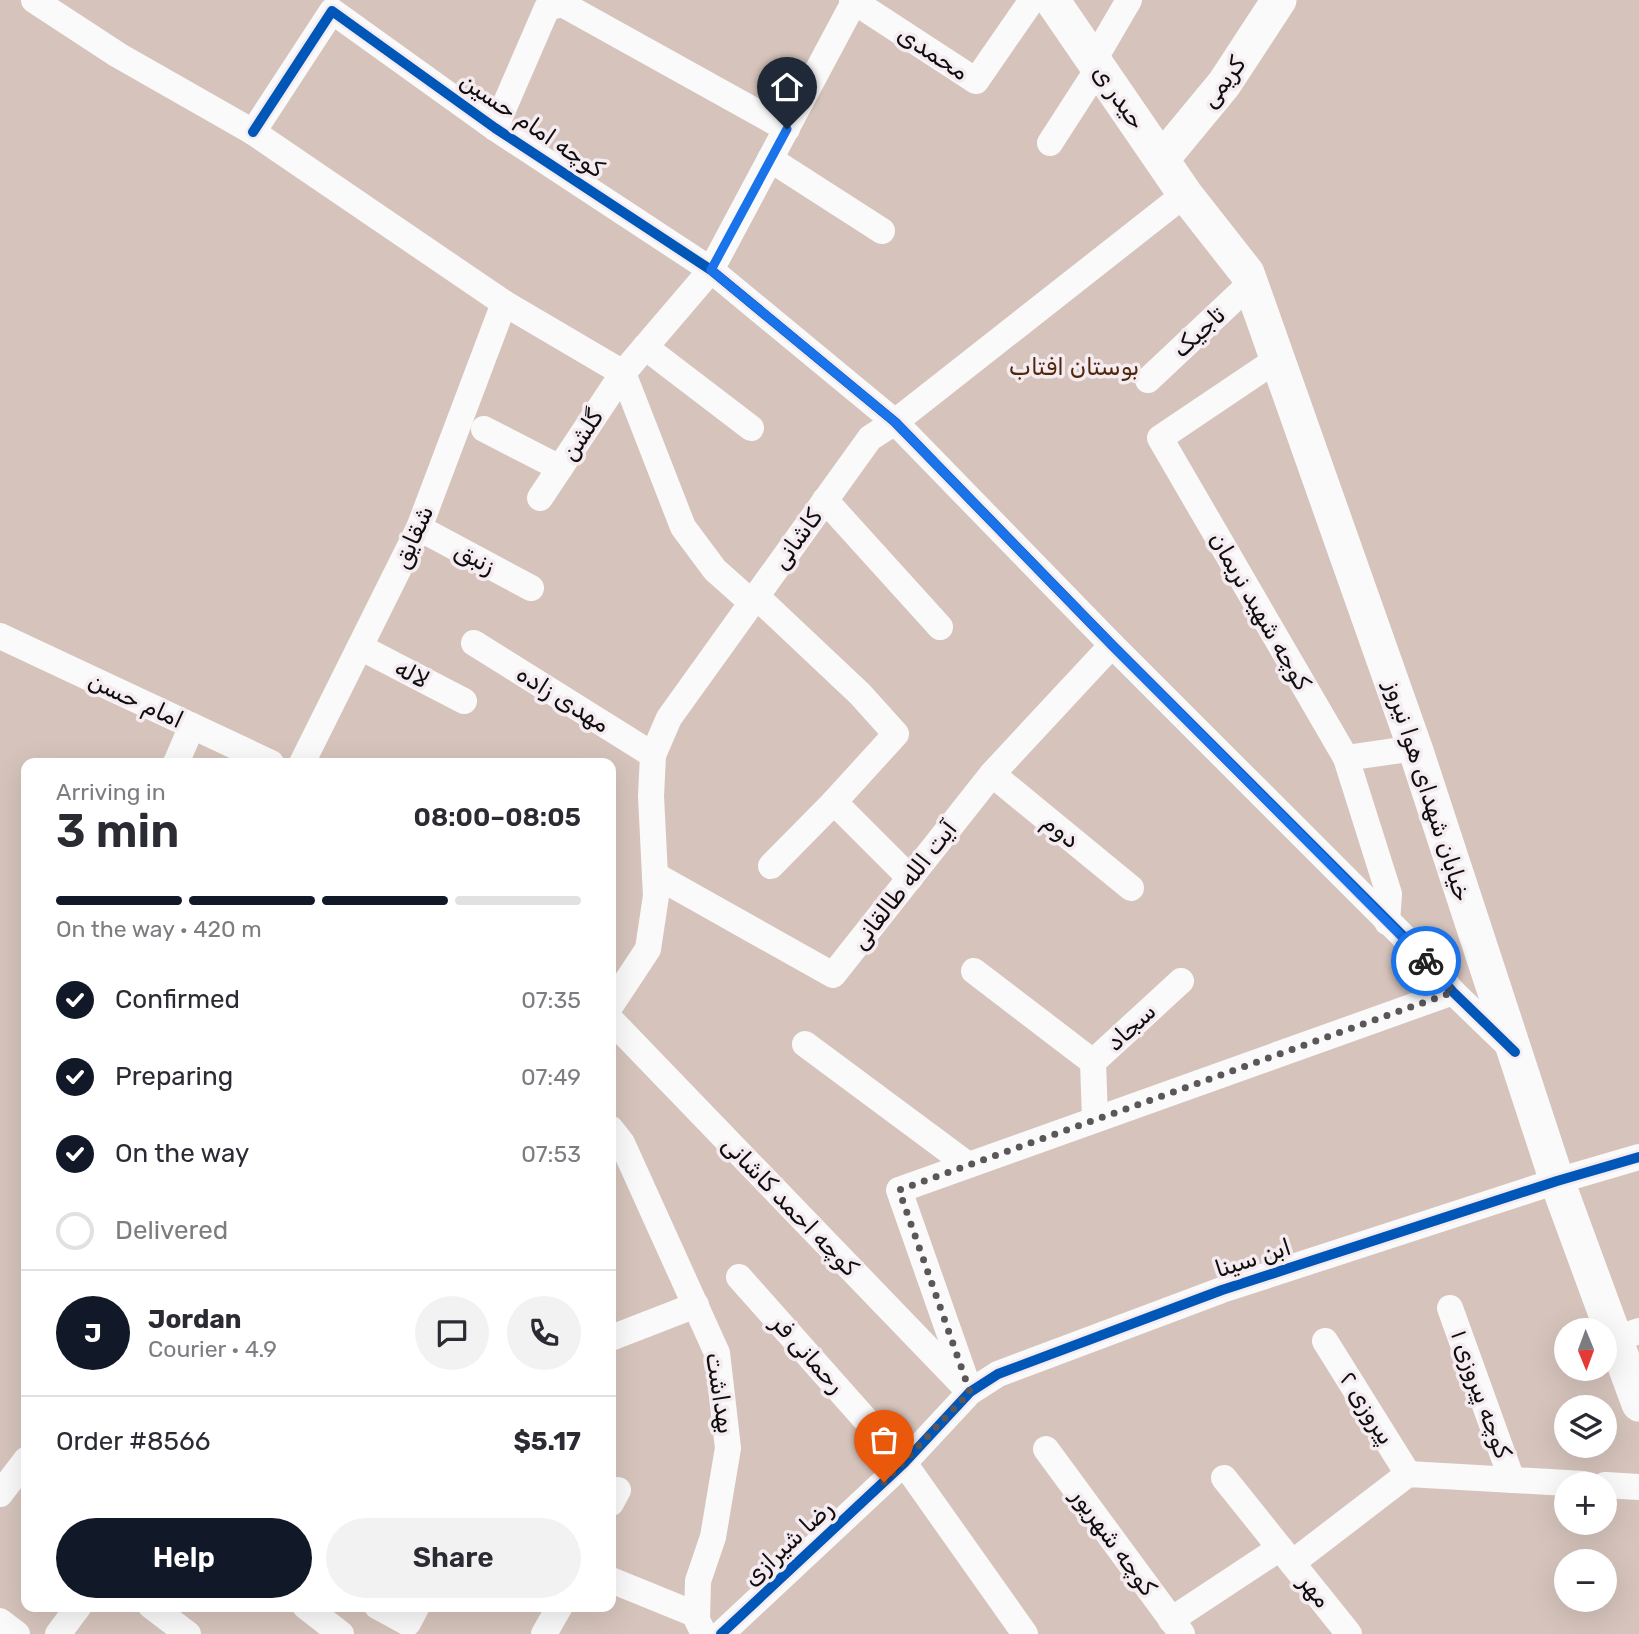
<!DOCTYPE html>
<html lang="en">
<head>
<meta charset="utf-8">
<style>
	:root { --surface:#fff; --page:#f2f2f3; --text:#2b2b33; --muted:#7c7c81; --line:#e1e1e2; --accent:#111827 }
	body { margin:0; font-family:Rubik,Vazirmatn,sans-serif; background:var(--page); color:var(--text); height:100vh; display:flex; flex-direction:column; font-size:26px; white-space:nowrap }
	* { box-sizing:border-box; margin:0 }
	p { font-size:23px; color:var(--muted) }
	.icon { flex:none; width:38px; height:38px; fill:none; stroke:currentColor; stroke-width:2; stroke-linecap:round; stroke-linejoin:round }
	.map { position:relative; flex:1; overflow:hidden }
	.drawer { position:absolute; left:21px; top:758px; width:595px; height:854px; display:flex; flex-direction:column; background:var(--surface); border-radius:14px; box-shadow:0 7px 28px #0002 }
	.drawer>* { flex:none }
	.needle { width:46px; rotate:179deg }
	.controls { position:absolute; left:1554px; top:1318px; display:grid; gap:14px }
	.controls a { display:grid; place-items:center; width:63px; height:63px; border-radius:50%; background:var(--surface); box-shadow:0 7px 28px #0002; font-size:35px }
	.pin { position:absolute; display:grid; place-items:center; width:60px; height:60px; color:#fff; margin:-72px -30px; border-radius:50% 50% 50% 0; rotate:-45deg; box-shadow:0 0 7px #0007 }
	.pin .icon { rotate:45deg }
	.courier { position:absolute; display:grid; place-items:center; width:70px; height:70px; margin:-35px; border:5px solid #1a73e8; border-radius:50%; background:#fff; color:#222; box-shadow:0 2px 9px #0007 }
	.overview em { font-style:normal; font-weight:600 }
	.overview div { display:flex; flex-direction:column-reverse }
	.overview { display:flex; align-items:center; justify-content:space-between; height:119px; padding:0 35px }
	h1 { font-size:46px; font-weight:600; line-height:52px }
	.bar { display:grid; grid-template-columns:repeat(4,1fr); gap:10px 7px; align-content:center; height:84px; padding:0 35px }
	.bar i { height:9px; border-radius:5px; background:var(--line) }
	.bar .current { background:var(--accent) }
	.bar p { grid-column:span 4 }
	.line { display:flex; align-items:center; gap:18px; padding:0 35px; border-top:2px solid var(--line) }
	.line div { flex:1 }
	.round { display:grid; place-items:center; flex:none; width:74px; height:74px; border-radius:37px; background:var(--page) }
	ol { padding:0 35px; list-style:none }
	li { display:flex; align-items:center; gap:21px; height:77px }
	li p { margin-inline-start:auto }
	li .icon { padding:7px; border-radius:50%; background:var(--accent); color:#fff; stroke-width:4 }
	li:last-child { color:var(--muted) }
	li i { width:38px; height:38px; border:4px solid var(--line); border-radius:50% }
	.cta { display:flex; gap:14px; margin-top:auto; padding:14px 35px }
	.cta a { flex:1; height:80px; border-radius:42px; background:var(--accent); color:#fff; font-size:28px; font-weight:600; line-height:80px; text-align:center }
	.cta a+a { background:var(--page); color:var(--text) }
	.map>svg:first-child { display:block }
	.green { fill:#d6c4bc; fill-rule:evenodd }
	.lines { fill:none; stroke-linecap:round; stroke-linejoin:round }
	.minor { stroke:#fbfafb; stroke-width:26 }
	.major { stroke:#fbfafb; stroke-width:35 }
	.cycleway-casing { stroke:#f4ecf0; stroke-width:15 }
	.cycleway { stroke:#0057b8; stroke-width:10 }
	.done { stroke:#5b5759; stroke-width:7; stroke-dasharray:0 12.6 }
	.route { stroke:#1a73e8; stroke-width:9 }
	.labels { text-anchor:middle; stroke-width:7; stroke-linejoin:round; paint-order:stroke }
	.street-label { font-size:24px; fill:#100d0f; stroke:#f4ecf0 }
	.park-label { font-size:24px; fill:#51270b; stroke:#f4ecf0 }
</style>
</head>
<body>
<div class="map">
<svg width="1639" height="1634" viewBox="0 0 1639 1634">
	<rect width="100%" height="100%" fill="#e5e1e3"/>
	<!-- green -->
	<path class="green" d="M0 0H1639V1634H0ZM26 763H611V1606H26ZM1566 1330H1605V1368H1566ZM1566 1407H1605V1446H1566ZM1566 1484H1605V1522H1566ZM1566 1561H1605V1600H1566Z"/>
	<g class="lines">
		<!-- minor -->
		<g class="minor">
			<path d="M34 0 118 55 253 132 504 303 623 373 683 527 715 570 751 602"/>
			<path d="M555 0 787 129"/>
			<path d="M852 0 976 81 1032 0"/>
			<path d="M1094 60 1129 0"/>
			<path d="M495 128 547 8 562 4"/>
			<path d="M253 132 332 11 495 128 711 270 895 422 1112 645 1408 941 1453 992 1513 1050"/>
			<path d="M1050 143 1099 67"/>
			<path d="M770 159 882 231"/>
			<path d="M645 347 751 428"/>
			<path d="M1276 360 1160 438 1346 758 1389 894 1387 922"/>
			<path d="M1148 380 1250 284"/>
			<path d="M484 429 560 468"/>
			<path d="M540 498 623 373 711 270 854 2"/>
			<path d="M825 500 940 627"/>
			<path d="M419 528 531 588"/>
			<path d="M756 596 860 694 896 734 834 802 771 866"/>
			<path d="M0 636 271 763"/>
			<path d="M474 643 653 755"/>
			<path d="M360 647 464 701"/>
			<path d="M1346 758 1415 748"/>
			<path d="M176 763 192 726"/>
			<path d="M302 763 419 528 504 303"/>
			<path d="M992 774 1131 888"/>
			<path d="M834 802 910 878"/>
			<path d="M655 875 833 975 992 774 1112 645"/>
			<path d="M974 971 1093 1062"/>
			<path d="M611 1005 648 949 656 896 651 796 653 755 669 718 870 438 895 422 1185 194"/>
			<path d="M611 1020 964 1386"/>
			<path d="M805 1044 968 1165"/>
			<path d="M1095 1119 1093 1062 1181 981"/>
			<path d="M611 1129 622 1143 717 1353 728 1448 713 1537 698 1581 697 1620 704 1634"/>
			<path d="M739 1277 904 1463 1025 1634"/>
			<path d="M1450 1308 1512 1480"/>
			<path d="M611 1338 696 1305"/>
			<path d="M1615 1339 1639 1331"/>
			<path d="M1325 1341 1408 1474"/>
			<path d="M970 1392 899 1190 1453 992"/>
			<path d="M1046 1449 1182 1634"/>
			<path d="M1224 1478 1349 1634"/>
			<path d="M1605 1485 1639 1487"/>
			<path d="M0 1494 26 1460"/>
			<path d="M611 1503 618 1490"/>
			<path d="M1292 1563 1408 1474 1584 1484"/>
			<path d="M611 1580 697 1615"/>
			<path d="M151 1606 188 1634"/>
			<path d="M305 1606 341 1634"/>
			<path d="M377 1606 408 1623 417 1606"/>
			<path d="M1171 1620 1280 1548"/>
			<path d="M0 1621 17 1634"/>
			<path d="M58 1634 79 1606"/>
			<path d="M544 1634 560 1606"/>
			<path d="M721 1634 904 1463 970 1392 998 1374 1222 1290 1557 1181 1639 1157"/>
		</g>
		<!-- major -->
		<g class="major">
			<path d="M1052 0 1185 194 1247 273 1415 748 1557 1181 1639 1404"/>
			<path d="M1162 159 1224 84 1279 0"/>
		</g>
		<defs>
			<g id="cycleway">
				<path d="M253 132 332 11 495 128 711 270 895 422 1112 645 1408 941 1453 992 1515 1052"/>
				<path d="M721 1634 904 1463 970 1392 998 1374 1222 1290 1557 1181 1639 1157"/>
			</g>
		</defs>
		<!-- cycleway casing -->
		<use href="#cycleway" class="cycleway-casing"/>
		<!-- cycleway -->
		<use href="#cycleway" class="cycleway"/>
	</g>
	<g class="lines">
		<!-- done -->
		<path class="done" d="M884 1482 970 1392 899 1190 1453 992 1426 961"/>
		<!-- route -->
		<path class="route" d="M787 129 711 270 895 422 1112 645 1426 961"/>
	</g>
	<g class="labels">
		<!-- street labels -->
		<g class="street-label">
			<text transform="translate(933 53) rotate(33)" y="8">محمدی</text>
			<text transform="translate(1223 82) rotate(-53)" y="8">کریمی</text>
			<text transform="translate(1119 97) rotate(55)" y="8">حیدر ی</text>
			<text transform="translate(532 125) rotate(34)" y="8">کوچه امام حسین</text>
			<text transform="translate(1199 332) rotate(-43)" y="8">تاجیک</text>
			<text transform="translate(582 435) rotate(-57)" y="8">گلشن</text>
			<text transform="translate(413 537) rotate(-66)" y="8">شقایق</text>
			<text transform="translate(797 539) rotate(-54)" y="8">کاشانی</text>
			<text transform="translate(475 558) rotate(28)" y="8">زنبق</text>
			<text transform="translate(1260 611) rotate(60)" y="8">کوچه شهید نریمان</text>
			<text transform="translate(412 674) rotate(27)" y="8">لاله</text>
			<text transform="translate(563 699) rotate(32)" y="8">مهدی زاده</text>
			<text transform="translate(136 700) rotate(25)" y="8">امام حسن</text>
			<text transform="translate(1428 791) rotate(72)" y="8">خیابان شهدای هوا نیروز</text>
			<text transform="translate(1061 831) rotate(39)" y="8">دوم</text>
			<text transform="translate(904 885) rotate(-52)" y="8">آیت الله طالقانی</text>
			<text transform="translate(1131 1027) rotate(-43)" y="8">سجاد</text>
			<text transform="translate(790 1206) rotate(46)" y="8">کوچه احمد کاشانی</text>
			<text transform="translate(1253 1258) rotate(-18)" y="8">ابن سینا</text>
			<text transform="translate(808 1354) rotate(48)" y="8">رحمانی فر</text>
			<text transform="translate(720 1393) rotate(81)" y="8">بهداشت</text>
			<text transform="translate(1481 1394) rotate(70)" y="8">کوچه پیروزی ۱</text>
			<text transform="translate(1367 1408) rotate(58)" y="8">پیروزی ۲</text>
			<text transform="translate(1114 1542) rotate(54)" y="8">کوچه شهریور</text>
			<text transform="translate(788 1543) rotate(-43)" y="8">رضا شیرازی</text>
			<text transform="translate(1315 1591) rotate(51)" y="8">مهر</text>
		</g>
		<!-- park labels -->
		<g class="park-label">
			<text x="1074" y="375">بوستان افتاب</text>
		</g>
	</g>
</svg>
<div class="controls">
<a><svg class="needle" viewBox="-14 -14 28 28"><path d="M0-13l5 13h-10z" fill="#e53935"/><path d="M0 13l5-13h-10z" fill="#7c7c81"/></svg></a>
<a><svg class="icon" aria-label="layers" viewBox="0 0 24 24"><path d="M12 4l9 5-9 5-9-5zM3 14l9 5 9-5"/></svg></a>
<a>+</a>
<a>−</a>
</div>
<div class="pin" style="left:884px;top:1482px;background:#ea580c"><svg class="icon" aria-label="bag" viewBox="0 0 24 24"><path d="M5 8h14l-1 12H6zM9 8a3 3 0 0 1 6 0"/></svg></div>
<div class="pin" style="left:787px;top:129px;background:#1f2937"><svg class="icon" aria-label="home" viewBox="0 0 24 24"><path d="M3 11l9-7 9 7M6 9v11h12V9"/></svg></div>
<div class="courier" style="left:1426px;top:961px"><svg class="icon" aria-label="bike" viewBox="0 0 24 24"><circle cx="6" cy="16" r="4"/><circle cx="18" cy="16" r="4"/><path d="M6 16l4-8h5l3 8M10 8l3 8H6M13 5h3"/></svg></div>
<section class="drawer">
<div class="overview"><div><h1>3 min</h1><p>Arriving in</p></div><em>08:00–08:05</em></div>
<div class="bar"><i class="current"></i><i class="current"></i><i class="current"></i><i></i><p>On the way · 420 m</p></div>
<ol>
<li><svg class="icon" aria-label="check" viewBox="0 0 24 24"><path d="M5 12l5 5 9-10"/></svg>Confirmed<p>07:35</p></li>
<li><svg class="icon" aria-label="check" viewBox="0 0 24 24"><path d="M5 12l5 5 9-10"/></svg>Preparing<p>07:49</p></li>
<li><svg class="icon" aria-label="check" viewBox="0 0 24 24"><path d="M5 12l5 5 9-10"/></svg>On the way<p>07:53</p></li>
<li><i></i>Delivered</li>
</ol>
<div class="line" style="height:126px"><b class="round" style="background:var(--accent);color:#fff">J</b><div><b>Jordan</b><p>Courier · 4.9</p></div><a class="round"><svg class="icon" aria-label="chat" viewBox="0 0 24 24"><path d="M4 5h16v11H9l-5 4z"/></svg></a><a class="round"><svg class="icon" aria-label="phone" viewBox="0 0 24 24"><path d="M5 4h4l2 5-3 2q2 4 5 5l2-3 5 2v4C11 20 4 13 5 4z"/></svg></a></div>
<div class="line" style="height:91px"><div>Order #8566</div><b>$5.17</b></div>
<div class="cta"><a>Help</a><a>Share</a></div>
</section>
</div>
</body>
</html>
